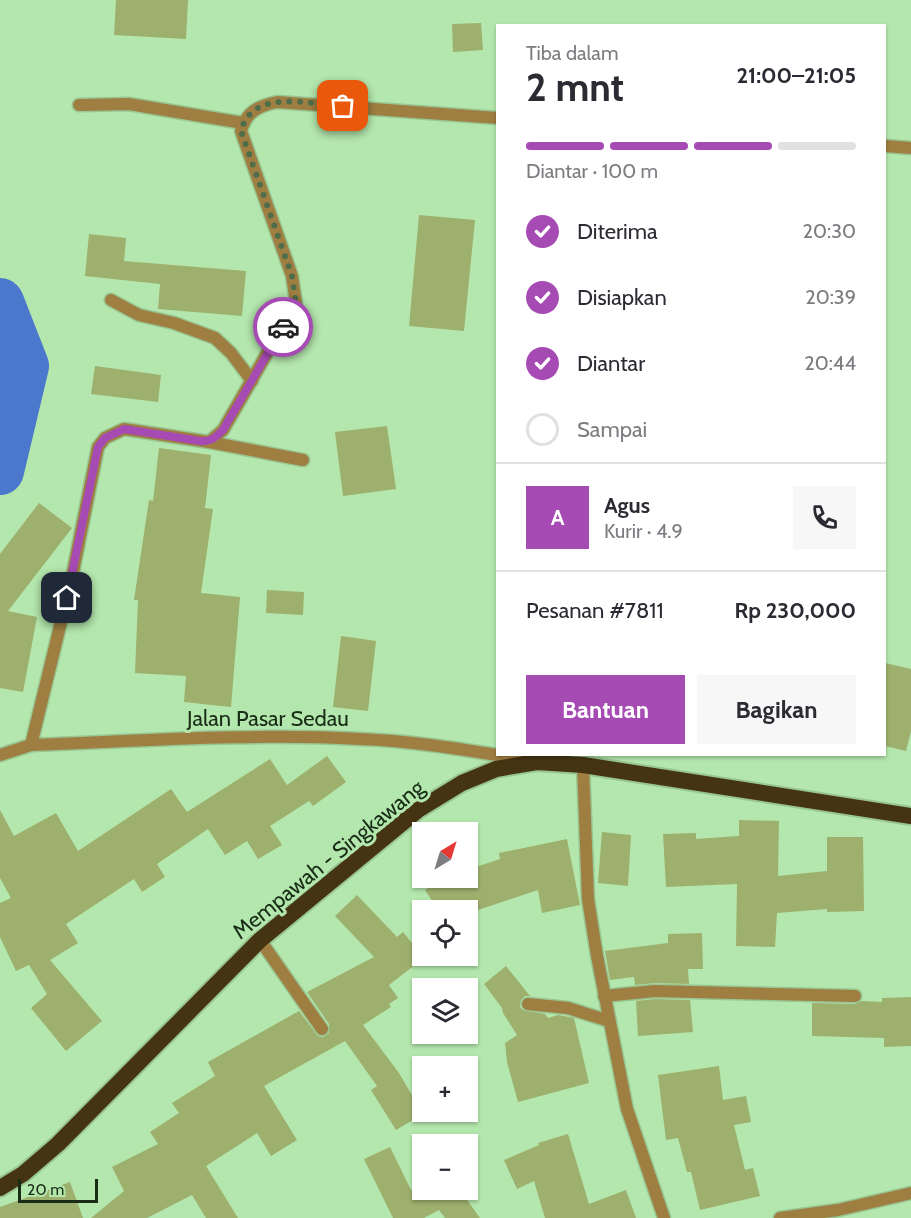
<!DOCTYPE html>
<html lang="id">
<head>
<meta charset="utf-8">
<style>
	:root { --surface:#fff; --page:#f7f7f7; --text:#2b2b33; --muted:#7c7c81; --line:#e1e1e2; --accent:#a64ab4 }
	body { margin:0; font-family:Cabin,sans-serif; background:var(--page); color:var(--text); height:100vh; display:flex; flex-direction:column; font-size:22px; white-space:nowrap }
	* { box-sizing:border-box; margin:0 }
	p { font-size:20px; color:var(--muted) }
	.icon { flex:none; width:33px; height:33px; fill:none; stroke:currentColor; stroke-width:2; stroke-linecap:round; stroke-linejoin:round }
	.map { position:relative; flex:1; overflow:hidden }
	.panel { position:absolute; left:496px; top:24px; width:390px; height:732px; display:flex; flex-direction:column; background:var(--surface); border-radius:0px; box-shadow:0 2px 4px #0004 }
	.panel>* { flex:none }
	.needle { width:39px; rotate:38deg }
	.buttons { position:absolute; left:412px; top:822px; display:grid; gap:12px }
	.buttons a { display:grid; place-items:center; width:66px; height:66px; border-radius:0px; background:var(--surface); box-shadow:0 2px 4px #0004; font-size:30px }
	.scale { position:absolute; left:18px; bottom:15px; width:80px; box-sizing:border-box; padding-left:6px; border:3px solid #182c16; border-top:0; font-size:16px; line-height:21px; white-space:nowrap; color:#182c16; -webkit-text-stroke:4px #b4e7ad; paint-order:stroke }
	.pin { position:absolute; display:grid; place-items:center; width:51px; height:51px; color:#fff; margin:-26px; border-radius:12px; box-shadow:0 3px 9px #0006 }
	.courier { position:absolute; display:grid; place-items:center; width:60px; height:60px; margin:-30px; border:4px solid #a64ab4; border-radius:50%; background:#fff; color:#222; box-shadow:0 2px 8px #0007 }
	.headline em { font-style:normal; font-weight:800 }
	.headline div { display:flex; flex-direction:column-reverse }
	.headline { display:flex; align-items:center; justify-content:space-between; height:102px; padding:0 30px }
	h1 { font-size:39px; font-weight:800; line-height:45px }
	.bar { display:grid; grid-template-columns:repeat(4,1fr); gap:9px 6px; align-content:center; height:72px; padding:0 30px }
	.bar i { height:8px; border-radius:4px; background:var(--line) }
	.bar .current { background:var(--accent) }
	.bar p { grid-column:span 4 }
	.line { display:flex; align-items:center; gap:15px; padding:0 30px; border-top:2px solid var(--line) }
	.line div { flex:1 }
	.round { display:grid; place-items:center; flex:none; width:63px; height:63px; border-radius:0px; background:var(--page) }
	ol { padding:0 30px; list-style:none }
	li { display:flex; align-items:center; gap:18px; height:66px }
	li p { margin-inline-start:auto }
	li .icon { padding:6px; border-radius:50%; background:var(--accent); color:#fff; stroke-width:4 }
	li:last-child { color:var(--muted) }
	li i { width:33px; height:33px; border:3px solid var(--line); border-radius:50% }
	.button { display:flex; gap:12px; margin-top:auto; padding:12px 30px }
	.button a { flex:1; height:69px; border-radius:0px; background:var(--accent); color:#fff; font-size:24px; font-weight:800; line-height:69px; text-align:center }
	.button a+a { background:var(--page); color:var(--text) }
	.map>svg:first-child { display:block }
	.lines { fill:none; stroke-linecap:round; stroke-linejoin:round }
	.river { stroke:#4b77cc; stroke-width:48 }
	.building { fill:#9db06d }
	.service-casing { stroke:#98c592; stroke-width:15 }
	.minor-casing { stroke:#98c592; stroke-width:15 }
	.trunk-casing { stroke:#98c592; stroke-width:20 }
	.service { stroke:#9f7f41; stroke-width:12 }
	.minor { stroke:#9f7f41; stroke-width:12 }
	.trunk { stroke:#453412; stroke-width:16 }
	.done { stroke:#4f6d4b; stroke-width:6; stroke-dasharray:0 10.8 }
	.route { stroke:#a64ab4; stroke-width:8 }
	.labels { text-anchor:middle; stroke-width:6; stroke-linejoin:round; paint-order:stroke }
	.street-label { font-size:22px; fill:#182c16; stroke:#b4e7ad }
</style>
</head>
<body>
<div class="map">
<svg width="911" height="1218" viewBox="0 0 911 1218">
	<rect width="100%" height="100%" fill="#b4e7ad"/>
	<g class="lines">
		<!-- river -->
		<path class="river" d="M0 302 25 366 0 471"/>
	</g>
	<!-- building -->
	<g class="building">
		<path d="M116 0H188L186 39 114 35Z"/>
		<path d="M481 23 483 50 453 52 452 24Z"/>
		<path d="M419 215 475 220 464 331 409 326Z"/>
		<path d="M89 234 126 238 124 261 246 271 242 316 158 309 160 284 85 276Z"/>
		<path d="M95 366 161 375 158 402 91 394Z"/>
		<path d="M387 426 396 489 343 496 335 432Z"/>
		<path d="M159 448 211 455 205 508 213 509 201 593 240 597 231 707 184 702 186 676 135 673 138 600H134L149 500 153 501Z"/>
		<path d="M39 503 72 528 8 611 37 617 23 692 0 688V554Z"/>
		<path d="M267 590 304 592 303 615 266 613Z"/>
		<path d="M341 636 376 641 368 711 333 707Z"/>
		<path d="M885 663 911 669V731L906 751 885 746Z"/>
		<path d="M327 756 346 782 313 806 309 801 270 826 282 845 258 859 247 841 225 855 208 829 157 864 165 877 142 892 134 879 66 924 78 943 50 960 102 1021 66 1051 31 1008 47 994 29 965 16 971 0 937V903L11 898 0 878V810L14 836 56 813 78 851 171 789 187 812 270 759 287 785Z"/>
		<path d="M739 820 779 821 778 876 827 871V837H863L864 911 827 912V909L777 913 775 947 736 946 737 884 666 887 663 834 696 833V839L739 836Z"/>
		<path d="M602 832 631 835 628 886 598 883Z"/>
		<path d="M567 839 580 905 542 913 538 890 478 910H438L425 890 444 878H473L470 869 500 859 499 853Z"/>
		<path d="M357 895 397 937 403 932 424 958 389 985 398 998 389 1004 391 1007 363 1025 399 1073 423 1114 396 1130 371 1090 377 1086 345 1041 264 1086 297 1140 271 1156 257 1133 206 1166 238 1218H206L192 1195 147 1218H91L124 1191 112 1167 158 1144 150 1132 179 1113 172 1103 215 1076 208 1062 299 1011 318 1036 323 1037 329 1033V1024L307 992 374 957 335 916Z"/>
		<path d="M702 933 703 969H688L689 984 655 983 635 985 634 977 610 980 605 951 668 943V934Z"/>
		<path d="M506 966 530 996H525L521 1000 520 1007 523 1010 545 1014 548 1018 558 1015 574 1018 589 1083 518 1102 507 1062 505 1043 517 1035 503 1013 502 1008 484 984Z"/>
		<path d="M911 997V1046L884 1047V1038L812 1036V1003L855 1004 861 1001 882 1002V998Z"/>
		<path d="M655 999 690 1000 693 1032 638 1036 636 1001Z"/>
		<path d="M719 1066 723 1100 746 1096 751 1122 734 1125 745 1170 753 1168 760 1196 700 1210 691 1172H687L678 1138 666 1140 658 1075Z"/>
		<path d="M568 1134 589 1204 626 1190 636 1218H545L534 1181 517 1189 504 1160 539 1145 538 1143Z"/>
		<path d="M390 1147 411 1190H479L465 1197 480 1218H445L439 1210 424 1218H393L364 1159Z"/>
		<path d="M70 1182 83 1218H0V1207Z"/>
	</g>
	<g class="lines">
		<defs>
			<g id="service">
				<path d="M79 105 129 104 243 123"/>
				<path d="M885 146 911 148"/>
				<path d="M111 300 139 315 174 323 215 338 231 353 252 381"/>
				<path d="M209 442 303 460"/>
				<path d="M31 745 72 577 98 447 105 438 124 429 209 442 223 430 296 303 292 276 241 131C246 112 258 106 277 102L498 118"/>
				<path d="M528 1004 568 1008 609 1021"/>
			</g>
			<g id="minor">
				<path d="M0 755 31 745C140 741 251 733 360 739 416 741 472 751 527 760"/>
				<path d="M583 765 588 899 597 956 627 1109 664 1218"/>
				<path d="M260 940 322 1029"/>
				<path d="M604 996 655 991 855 996"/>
				<path d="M780 1218 838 1210 911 1193"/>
			</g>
			<path id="trunk" d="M0 1188 23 1174 58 1144 260 940 418 810 462 783 496 769 537 762 583 765 911 816"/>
		</defs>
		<!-- service casing -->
		<use href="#service" class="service-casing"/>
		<!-- minor casing -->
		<use href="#minor" class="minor-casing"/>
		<!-- trunk casing -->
		<use href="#trunk" class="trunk-casing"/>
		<!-- service -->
		<use href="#service" class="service"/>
		<!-- minor -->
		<use href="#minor" class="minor"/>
		<!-- trunk -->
		<use href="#trunk" class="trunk"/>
	</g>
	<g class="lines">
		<!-- done -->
		<path class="done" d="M283 327 296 303 292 276 241 131C252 88 310 104 343 106"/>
		<!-- route -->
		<path class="route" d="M67 598 98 447 105 438 124 429 200 441C211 442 215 438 223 430L283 327"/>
	</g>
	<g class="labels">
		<!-- street labels -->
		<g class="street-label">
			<text x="268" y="726">Jalan Pasar Sedau</text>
			<text transform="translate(328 859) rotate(-39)" y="8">Mempawah - Singkawang</text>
		</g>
	</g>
</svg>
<div class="buttons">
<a><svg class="needle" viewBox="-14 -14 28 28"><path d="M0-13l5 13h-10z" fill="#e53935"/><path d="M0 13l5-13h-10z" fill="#7c7c81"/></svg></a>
<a><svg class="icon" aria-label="locate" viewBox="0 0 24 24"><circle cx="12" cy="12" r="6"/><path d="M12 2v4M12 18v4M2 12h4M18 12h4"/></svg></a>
<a><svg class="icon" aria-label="layers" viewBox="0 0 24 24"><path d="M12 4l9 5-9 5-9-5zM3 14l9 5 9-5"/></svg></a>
<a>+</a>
<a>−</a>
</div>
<div class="scale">20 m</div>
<div class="pin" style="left:343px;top:106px;background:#ea580c"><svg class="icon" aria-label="bag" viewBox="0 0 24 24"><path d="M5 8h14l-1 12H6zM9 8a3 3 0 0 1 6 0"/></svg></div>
<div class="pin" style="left:67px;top:598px;background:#1f2937"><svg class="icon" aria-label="home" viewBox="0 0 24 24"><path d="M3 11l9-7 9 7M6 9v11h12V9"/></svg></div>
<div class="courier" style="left:283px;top:327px"><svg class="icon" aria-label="car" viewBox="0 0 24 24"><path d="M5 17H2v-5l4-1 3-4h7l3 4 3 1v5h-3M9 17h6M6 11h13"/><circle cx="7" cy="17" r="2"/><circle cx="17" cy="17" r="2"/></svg></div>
<section class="panel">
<div class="headline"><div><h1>2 mnt</h1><p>Tiba dalam</p></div><em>21:00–21:05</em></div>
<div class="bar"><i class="current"></i><i class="current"></i><i class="current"></i><i></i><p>Diantar · 100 m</p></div>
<ol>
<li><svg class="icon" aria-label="check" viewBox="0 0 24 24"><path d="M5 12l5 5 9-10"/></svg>Diterima<p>20:30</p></li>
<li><svg class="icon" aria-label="check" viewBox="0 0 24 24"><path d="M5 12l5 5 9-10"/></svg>Disiapkan<p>20:39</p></li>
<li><svg class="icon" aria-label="check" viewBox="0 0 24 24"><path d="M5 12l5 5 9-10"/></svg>Diantar<p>20:44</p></li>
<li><i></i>Sampai</li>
</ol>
<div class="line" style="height:108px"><b class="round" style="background:var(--accent);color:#fff">A</b><div><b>Agus</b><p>Kurir · 4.9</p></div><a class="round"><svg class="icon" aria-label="phone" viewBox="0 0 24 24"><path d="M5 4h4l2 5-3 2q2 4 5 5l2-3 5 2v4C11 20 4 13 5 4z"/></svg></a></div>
<div class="line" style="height:78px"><div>Pesanan #7811</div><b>Rp 230,000</b></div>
<div class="button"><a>Bantuan</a><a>Bagikan</a></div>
</section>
</div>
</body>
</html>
